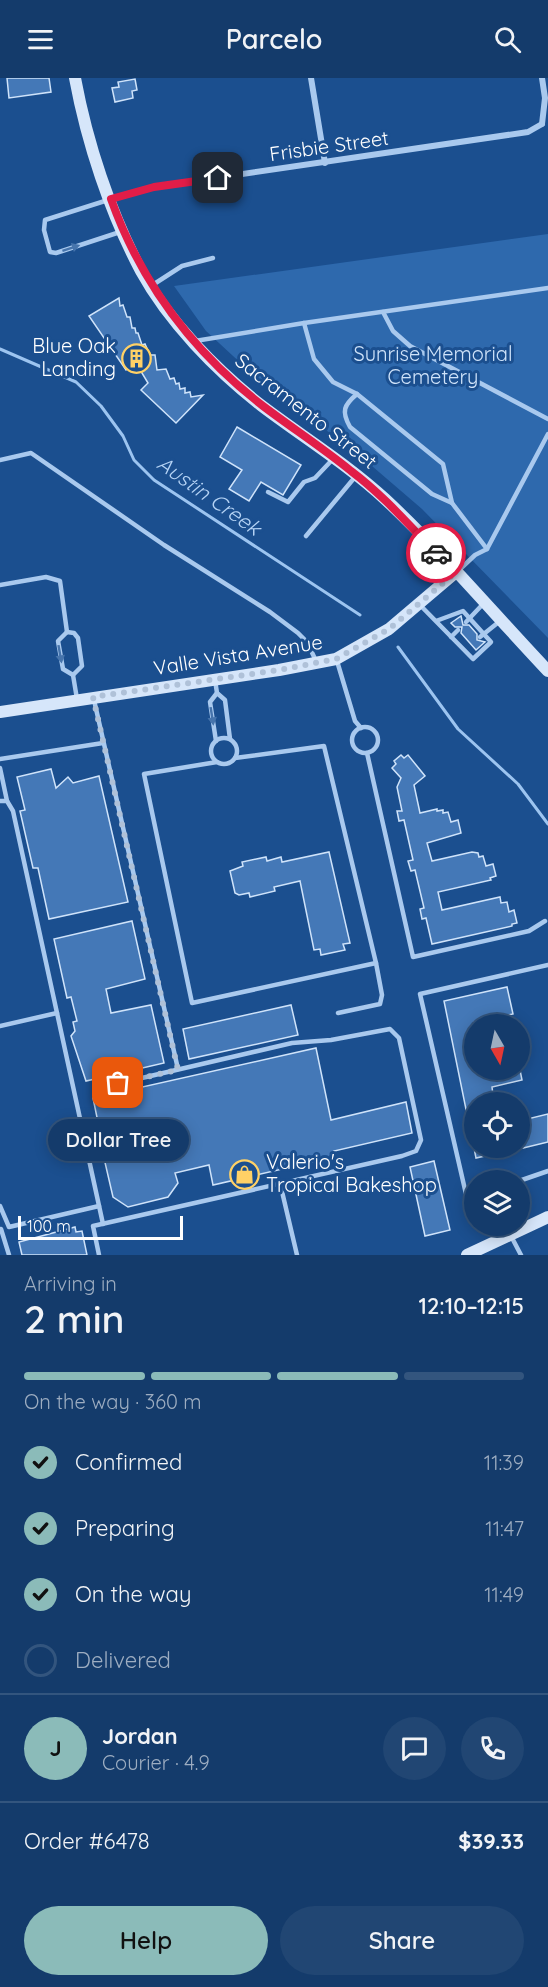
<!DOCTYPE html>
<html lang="en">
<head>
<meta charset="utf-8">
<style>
	:root { --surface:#143b6b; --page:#214673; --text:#f1f3f6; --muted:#9dadc1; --line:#33557e; --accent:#8bbbb9 }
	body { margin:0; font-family:Quicksand,sans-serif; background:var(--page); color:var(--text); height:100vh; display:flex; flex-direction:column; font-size:22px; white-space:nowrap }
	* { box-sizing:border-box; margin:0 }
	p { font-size:20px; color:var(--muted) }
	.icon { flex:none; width:33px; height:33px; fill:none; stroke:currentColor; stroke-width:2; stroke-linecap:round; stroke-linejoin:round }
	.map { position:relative; height:1177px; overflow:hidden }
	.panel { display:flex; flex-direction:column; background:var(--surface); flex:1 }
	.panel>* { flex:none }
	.needle { width:39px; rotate:171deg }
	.fabs { position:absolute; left:464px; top:936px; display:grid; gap:12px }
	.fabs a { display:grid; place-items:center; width:66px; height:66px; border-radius:50%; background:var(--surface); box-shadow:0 3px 15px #0003,0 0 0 2px var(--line); font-size:30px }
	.scale { position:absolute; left:18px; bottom:15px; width:165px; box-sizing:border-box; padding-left:6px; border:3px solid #fff; border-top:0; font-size:16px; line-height:21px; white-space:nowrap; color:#fff; -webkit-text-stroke:4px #1b4f8f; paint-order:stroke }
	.pin { position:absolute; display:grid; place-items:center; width:51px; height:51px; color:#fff; margin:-26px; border-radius:12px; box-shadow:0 3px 9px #0006 }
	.courier { position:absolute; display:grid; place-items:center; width:60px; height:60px; margin:-30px; border:4px solid #e11d48; border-radius:50%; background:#fff; color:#222; box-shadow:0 2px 8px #0007 }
	.bubble { position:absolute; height:42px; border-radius:21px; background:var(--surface); box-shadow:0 3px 15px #0003,0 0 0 2px var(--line); font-size:20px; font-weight:600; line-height:42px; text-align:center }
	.head em { font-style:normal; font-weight:600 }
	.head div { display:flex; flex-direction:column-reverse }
	.head { display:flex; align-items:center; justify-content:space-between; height:102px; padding:0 24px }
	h1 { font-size:39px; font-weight:600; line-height:45px }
	.bar { display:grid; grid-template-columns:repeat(4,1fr); gap:9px 6px; align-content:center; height:72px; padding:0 24px }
	.bar i { height:8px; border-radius:4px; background:var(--line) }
	.bar .active { background:var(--accent) }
	.bar p { grid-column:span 4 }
	.line { display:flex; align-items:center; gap:15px; padding:0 24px; border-top:2px solid var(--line) }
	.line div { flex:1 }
	.round { display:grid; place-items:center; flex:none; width:63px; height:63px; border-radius:32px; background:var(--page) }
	ol { padding:0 24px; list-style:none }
	li { display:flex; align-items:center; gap:18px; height:66px }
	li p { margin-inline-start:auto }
	li .icon { padding:6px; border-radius:50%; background:var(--accent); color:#111; stroke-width:4 }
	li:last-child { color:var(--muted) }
	li i { width:33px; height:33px; border:3px solid var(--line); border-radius:50% }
	.button { display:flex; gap:12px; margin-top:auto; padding:12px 24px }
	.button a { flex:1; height:69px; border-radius:36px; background:var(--accent); color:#111; font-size:24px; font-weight:600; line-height:69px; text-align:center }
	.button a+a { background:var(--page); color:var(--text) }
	header { display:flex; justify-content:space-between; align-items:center; height:78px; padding:0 24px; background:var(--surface); font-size:27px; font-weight:600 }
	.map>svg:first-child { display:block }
	.green { fill:#2e69ad }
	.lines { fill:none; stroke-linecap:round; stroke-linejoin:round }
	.stream { stroke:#9cc4f0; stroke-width:3 }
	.building { fill:#4478b7; stroke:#cfe3fa; stroke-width:1.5 }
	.lane { stroke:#a9c9ee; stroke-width:4.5 }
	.street { stroke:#a9c9ee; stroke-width:6 }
	.secondary { stroke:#d6e6fa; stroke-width:12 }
	.oneway { fill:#4674ac }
	.done { stroke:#afc1d8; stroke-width:6; stroke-dasharray:0 10.8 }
	.route { stroke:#e11d48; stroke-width:8 }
	.labels { text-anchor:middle; stroke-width:6; stroke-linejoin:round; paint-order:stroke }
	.street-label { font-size:20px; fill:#fff; stroke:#1b4f8f }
	.poi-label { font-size:20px; fill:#fff; stroke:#1b4f8f; text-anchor:end }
	.park-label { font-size:20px; fill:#cfe3fa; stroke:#1b4f8f }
	.water-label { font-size:21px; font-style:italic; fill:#b5d3f5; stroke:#1b4f8f }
</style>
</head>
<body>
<header><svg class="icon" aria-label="menu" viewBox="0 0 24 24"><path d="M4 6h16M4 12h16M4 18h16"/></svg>Parcelo<svg class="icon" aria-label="search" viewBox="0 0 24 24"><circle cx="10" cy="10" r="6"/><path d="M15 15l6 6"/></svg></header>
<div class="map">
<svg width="548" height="1177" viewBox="0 0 548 1177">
	<rect width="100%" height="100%" fill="#1b4f8f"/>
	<!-- green -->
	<path class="green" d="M548 156V560L422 431 358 376 259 302 206 253 174 208Z"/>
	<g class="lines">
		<!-- stream -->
		<g class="stream">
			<path d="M0 271 76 304 101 328 123 358 134 382 154 402 360 537"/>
			<path d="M398 569 458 651 518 706 548 746"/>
		</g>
	</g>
	<!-- building -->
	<g class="building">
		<path d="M7 0H49L51 14 9 20Z"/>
		<path d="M135 1 137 12 132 13 133 20 115 24 112 10 119 9 118 4Z"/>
		<path d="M119 220 120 228 123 227 127 239H130L132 250H135L136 255H138L142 267 145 266 150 277H155L157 292 166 291 170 301 174 300 176 306 179 305 180 311 185 310V315L190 314 191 319 203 317 176 345 141 312 148 305 136 285 126 292 89 238Z"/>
		<path d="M237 349 301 387 283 417 261 404 249 423 229 411 242 392 220 379Z"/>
		<path d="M461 538 463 547H469L477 556V562L485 564 476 572 461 555 462 549H455L451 545Z"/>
		<path d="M401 677 404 680 408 677 425 698 414 707 420 735 437 731V733L443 732V735L448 734 451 744 458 742 461 755 427 765 432 783 472 774 478 775 479 779 483 778 486 788 493 786 496 798 490 800 491 802 438 814 442 832 500 819 501 825 507 824 509 834 514 832 517 845 512 846V848L432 866 426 840 422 841 420 831 424 830 415 792 411 793 408 783 413 782 404 742 399 743 397 733H402L397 709 401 700 392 690 396 686 394 683Z"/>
		<path d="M51 691 56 710 68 699 73 705 99 698 128 824 49 841 38 790H33L20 733 25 732 17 699Z"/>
		<path d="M329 774 350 865 343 866 345 872 321 877 320 871 314 872 300 803 274 809 275 813 250 819 249 815 239 817 235 815 230 793 243 788 242 784 266 779 267 783 281 779 282 784Z"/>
		<path d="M132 843 145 901 106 911 111 935 151 927 164 985 86 1003 71 958 75 953 73 944 77 943 71 919 67 920 54 861Z"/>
		<path d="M507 909 513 936 474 944V992H520L522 1002 492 1009 494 1024H474V1051H470L444 923Z"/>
		<path d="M291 927 298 957 189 981 183 951Z"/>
		<path d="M316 970 331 1042 406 1024 412 1055 334 1073 335 1079 213 1107 209 1087 175 1095 178 1105 168 1119 128 1129 113 1119 97 1050 99 1049 93 1020Z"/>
		<path d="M548 1036V1064L519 1071V1043Z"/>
		<path d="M474 1070H506L507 1073 476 1080Z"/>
		<path d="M434 1083 450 1152 425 1158 410 1089Z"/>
		<path d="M75 1149 76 1154 82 1153 87 1177H22L19 1164Z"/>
	</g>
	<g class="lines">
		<!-- lane -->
		<g class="lane">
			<path d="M108 122 45 142 44 152 50 174 56 175 120 154"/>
			<path d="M151 208 182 188 213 180"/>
			<path d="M383 234 393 253 410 268 548 341"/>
			<path d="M304 245 314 281 333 304 357 316 443 386 452 425 487 471"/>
			<path d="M195 263 304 245 548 210"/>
			<path d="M357 316C344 327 341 333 350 349L432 416 452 425"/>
			<path d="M0 382 31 375 164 467 270 534 298 555 307 564 316 583"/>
			<path d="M268 414 288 424 304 404 315 400 332 382"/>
			<path d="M306 458 355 399"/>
			<path d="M457 494 475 477 487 471 548 356"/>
			<path d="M0 507 46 499 60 503 67 554"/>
			<path d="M419 526 473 581 491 564 463 533 436 543"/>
			<path d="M466 544 483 526"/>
			<path d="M67 554 58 563 63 591 73 597 77 621"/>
			<path d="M67 554 74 555 78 560 82 588 73 597"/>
			<path d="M451 559 458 552"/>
			<path d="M480 559 500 543"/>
			<path d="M337 583 355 643 361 650"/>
			<path d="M215 602 217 615 225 622 230 661"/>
			<path d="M94 622 178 991"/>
			<circle cx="365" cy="662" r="13"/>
			<circle cx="224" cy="673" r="13"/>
			<path d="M216 663 210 624 217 615"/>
			<path d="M367 675 413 879 529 853 545 843"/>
			<path d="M235 680 324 668 376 885"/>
			<path d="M0 681 103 665"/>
			<path d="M217 684 144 696 192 925 376 885 382 917 380 926 338 935"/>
			<path d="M0 690 7 723"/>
			<path d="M0 723H7L13 733 103 1146"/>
			<path d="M0 948 57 935"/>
			<path d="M99 1010 292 965 331 962 390 951 399 960 421 1062 416 1073 402 1078 93 1148 99 1177"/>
			<path d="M519 1103 548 1093"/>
			<path d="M280 1105 297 1177"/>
			<path d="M474 1114 466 1116 420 916 548 887"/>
			<path d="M0 1128 9 1149 99 1128"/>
			<path d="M1 1151 9 1177"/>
			<path d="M511 1158 521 1177"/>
		</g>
		<!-- street -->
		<g class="street">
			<path d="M311 0 325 85"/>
			<path d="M542 0 545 20 542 46"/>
			<path d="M111 121 154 109 528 54 542 46"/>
		</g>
		<!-- secondary -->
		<g class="secondary">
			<path d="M75 0C87 65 110 134 141 193 169 244 216 292 262 328 303 359 347 386 385 421 442 474 494 536 548 593"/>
			<path d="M0 634 279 592 336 581 389 551 455 495"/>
			<path d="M467 1177 548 1139"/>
		</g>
	</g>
	<!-- one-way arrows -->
	<defs><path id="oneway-solid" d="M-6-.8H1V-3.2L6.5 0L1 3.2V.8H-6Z" transform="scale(1.5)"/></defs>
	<g class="oneway">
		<use href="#oneway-solid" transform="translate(71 170) rotate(-18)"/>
		<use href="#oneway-solid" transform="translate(60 576) rotate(80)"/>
		<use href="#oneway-solid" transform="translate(212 638) rotate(81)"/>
	</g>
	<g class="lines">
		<!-- done -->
		<path class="done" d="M118 1005 178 992 93 619 279 592 336 581 389 551 455 495 436 475"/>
		<!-- route -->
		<path class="route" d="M218 100 154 109 111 121C141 205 192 273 263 328 292 350 323 370 351 393 383 417 409 447 436 475"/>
	</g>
	<!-- icons -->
	<defs>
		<symbol id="building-ring" viewBox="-11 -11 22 22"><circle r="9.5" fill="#1b4f8f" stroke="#ffd166" stroke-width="1.5"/><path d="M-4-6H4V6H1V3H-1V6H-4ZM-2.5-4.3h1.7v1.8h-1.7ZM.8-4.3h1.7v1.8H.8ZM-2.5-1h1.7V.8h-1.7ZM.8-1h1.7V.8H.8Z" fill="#ffd166"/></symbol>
		<symbol id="shop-ring" viewBox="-11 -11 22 22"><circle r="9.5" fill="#1b4f8f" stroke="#ffd166" stroke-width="1.5"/><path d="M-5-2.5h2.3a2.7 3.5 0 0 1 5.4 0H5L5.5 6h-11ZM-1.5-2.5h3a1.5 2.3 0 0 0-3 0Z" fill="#ffd166"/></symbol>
	</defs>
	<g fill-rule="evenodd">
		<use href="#building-ring" x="120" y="264" width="33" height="33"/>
		<use href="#shop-ring" x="228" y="1080" width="33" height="33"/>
	</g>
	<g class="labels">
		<!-- street labels -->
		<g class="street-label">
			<text transform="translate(329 68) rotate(-8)" y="7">Frisbie Street</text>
			<text transform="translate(306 333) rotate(38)" y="7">Sacramento Street</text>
			<text transform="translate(238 577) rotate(-9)" y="7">Valle Vista Avenue</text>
		</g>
		<!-- poi labels -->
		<g class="poi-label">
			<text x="116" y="275">Blue Oak<tspan x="116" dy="23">Landing</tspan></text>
			<text x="266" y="1091" text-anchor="start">Valerio's<tspan x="266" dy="23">Tropical Bakeshop</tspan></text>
		</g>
		<!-- park labels -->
		<g class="park-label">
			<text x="433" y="283">Sunrise Memorial<tspan x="433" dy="23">Cemetery</tspan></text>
		</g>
		<!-- water labels -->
		<g class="water-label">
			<text transform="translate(209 418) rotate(35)" y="7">Austin Creek</text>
		</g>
	</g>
</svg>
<div class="fabs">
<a><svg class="needle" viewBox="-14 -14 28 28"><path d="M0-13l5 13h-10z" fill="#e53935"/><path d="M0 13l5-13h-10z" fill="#9dadc1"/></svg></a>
<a><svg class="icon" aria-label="locate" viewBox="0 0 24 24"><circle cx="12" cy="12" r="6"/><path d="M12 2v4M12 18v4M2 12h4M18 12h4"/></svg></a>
<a><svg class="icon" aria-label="layers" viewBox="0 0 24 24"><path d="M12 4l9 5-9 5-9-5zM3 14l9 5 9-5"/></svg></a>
</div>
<div class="scale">100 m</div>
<div class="pin" style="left:118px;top:1005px;background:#ea580c"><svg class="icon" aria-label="bag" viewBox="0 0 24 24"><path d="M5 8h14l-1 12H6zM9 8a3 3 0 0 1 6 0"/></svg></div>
<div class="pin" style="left:218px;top:100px;background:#1f2937"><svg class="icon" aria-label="home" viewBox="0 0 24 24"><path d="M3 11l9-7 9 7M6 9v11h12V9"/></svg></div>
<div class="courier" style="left:436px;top:475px"><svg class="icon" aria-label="car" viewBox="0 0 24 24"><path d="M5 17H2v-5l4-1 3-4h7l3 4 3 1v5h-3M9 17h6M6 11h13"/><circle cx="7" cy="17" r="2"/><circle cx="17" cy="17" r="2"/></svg></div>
<div class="bubble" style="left:48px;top:1041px;width:141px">Dollar Tree</div>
</div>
<section class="panel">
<div class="head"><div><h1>2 min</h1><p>Arriving in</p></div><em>12:10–12:15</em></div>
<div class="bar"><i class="active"></i><i class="active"></i><i class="active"></i><i></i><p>On the way · 360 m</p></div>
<ol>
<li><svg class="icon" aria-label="check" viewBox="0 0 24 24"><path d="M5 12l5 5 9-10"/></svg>Confirmed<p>11:39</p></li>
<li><svg class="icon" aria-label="check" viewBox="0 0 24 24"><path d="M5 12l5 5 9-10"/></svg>Preparing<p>11:47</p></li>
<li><svg class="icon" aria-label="check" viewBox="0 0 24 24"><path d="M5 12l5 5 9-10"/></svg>On the way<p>11:49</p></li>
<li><i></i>Delivered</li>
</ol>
<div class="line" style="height:108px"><b class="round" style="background:var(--accent);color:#111">J</b><div><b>Jordan</b><p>Courier · 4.9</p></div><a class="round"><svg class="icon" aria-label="chat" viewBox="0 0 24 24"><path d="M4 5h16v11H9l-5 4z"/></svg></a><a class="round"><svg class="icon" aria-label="phone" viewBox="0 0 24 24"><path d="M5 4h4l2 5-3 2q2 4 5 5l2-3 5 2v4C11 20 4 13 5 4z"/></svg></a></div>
<div class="line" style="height:78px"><div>Order #6478</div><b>$39.33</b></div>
<div class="button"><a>Help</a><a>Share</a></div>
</section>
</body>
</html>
